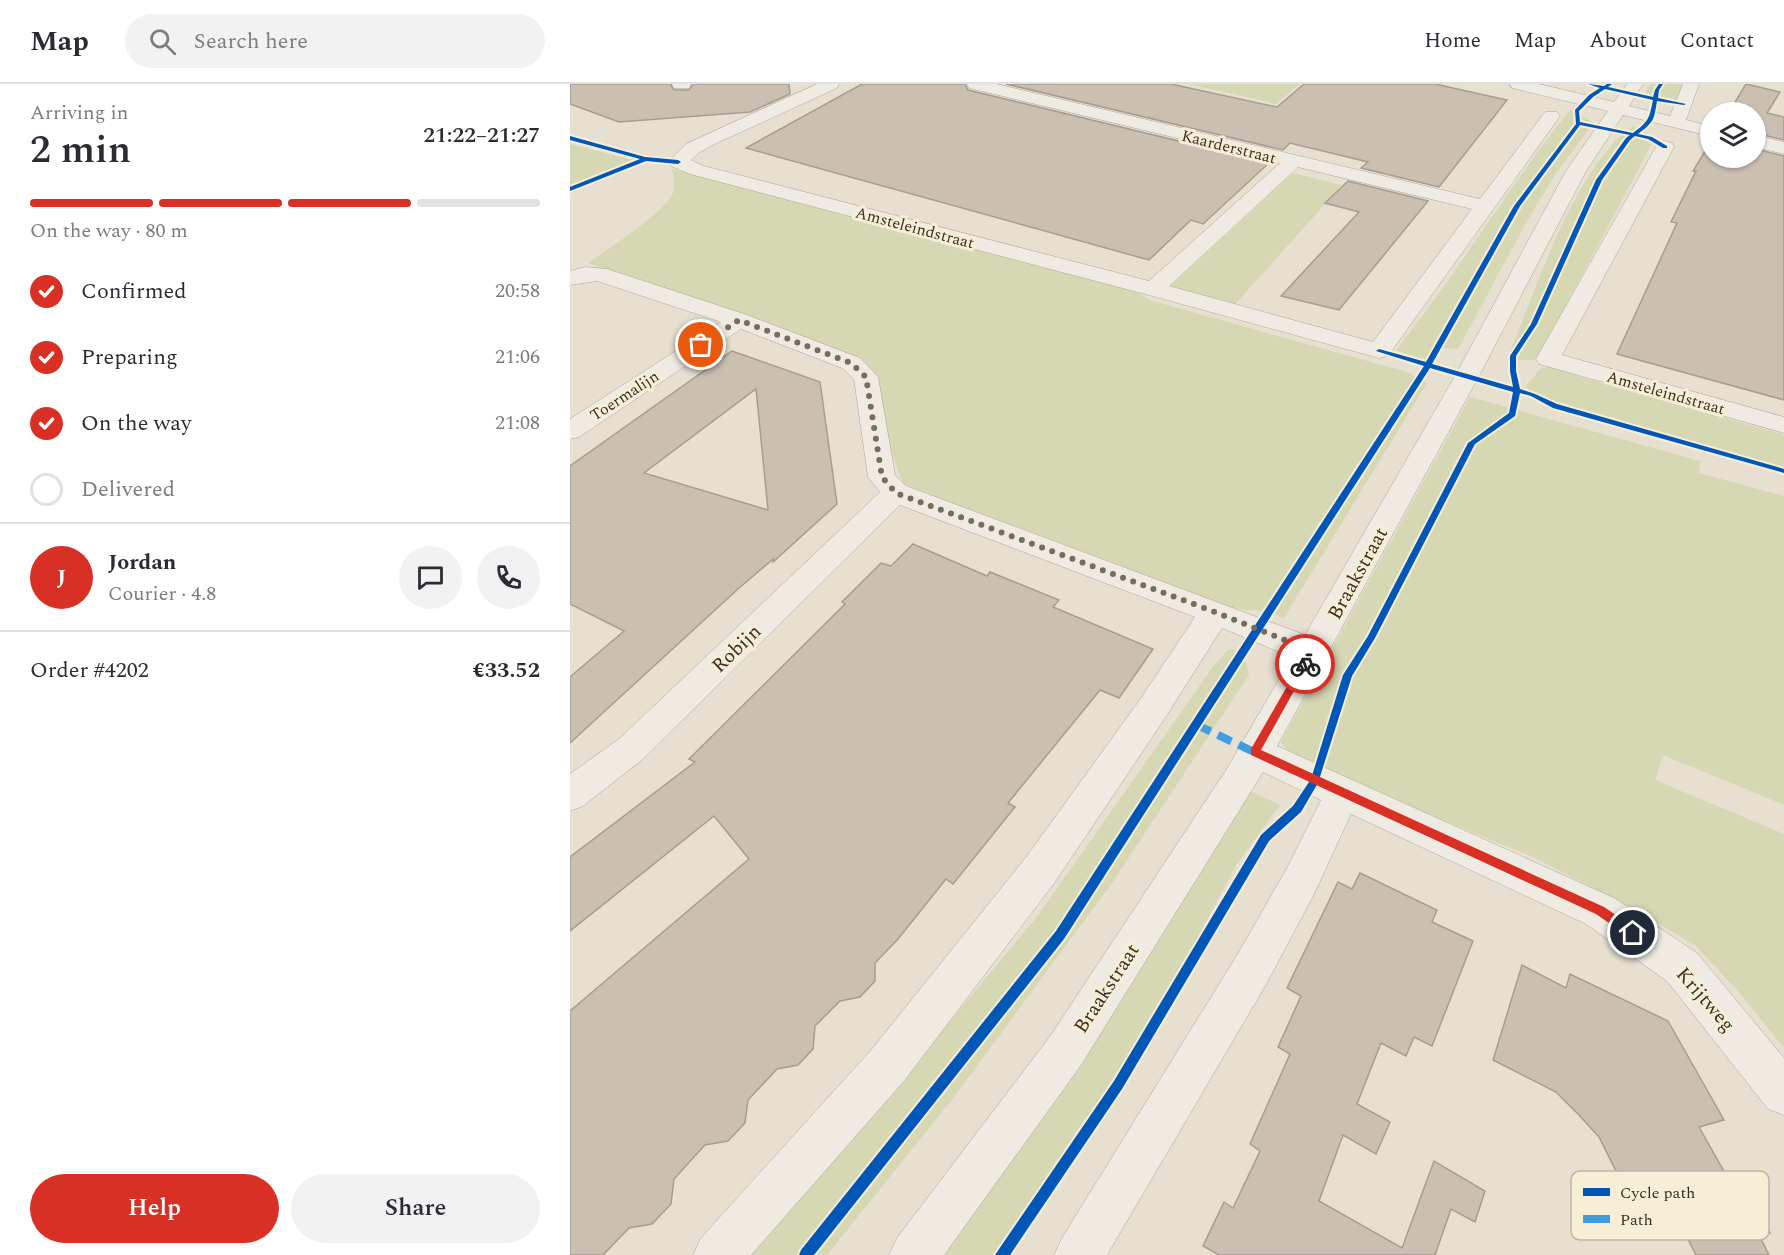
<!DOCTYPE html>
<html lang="en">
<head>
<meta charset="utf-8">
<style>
	:root { --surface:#fff; --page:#f2f2f3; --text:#2b2b33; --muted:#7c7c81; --line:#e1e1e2; --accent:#d93025 }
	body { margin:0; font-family:Spectral,serif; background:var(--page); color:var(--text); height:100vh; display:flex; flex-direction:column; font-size:22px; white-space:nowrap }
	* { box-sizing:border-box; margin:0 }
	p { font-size:20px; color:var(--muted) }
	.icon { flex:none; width:33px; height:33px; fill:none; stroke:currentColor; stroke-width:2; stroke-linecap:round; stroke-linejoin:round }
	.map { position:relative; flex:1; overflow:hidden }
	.side { display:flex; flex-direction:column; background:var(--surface); width:570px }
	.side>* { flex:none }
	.fabs { position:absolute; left:1130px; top:18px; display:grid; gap:12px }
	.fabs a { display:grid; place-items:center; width:66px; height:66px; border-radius:50%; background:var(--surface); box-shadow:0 2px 4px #0004; font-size:30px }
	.pin { position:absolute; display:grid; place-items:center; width:51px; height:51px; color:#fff; margin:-26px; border:3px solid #fff; border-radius:50%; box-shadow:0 2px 6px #0007 }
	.courier { position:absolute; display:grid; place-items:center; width:60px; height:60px; margin:-30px; border:4px solid #d93025; border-radius:50%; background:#fff; color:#222; box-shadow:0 2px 8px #0007 }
	.summary em { font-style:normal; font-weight:600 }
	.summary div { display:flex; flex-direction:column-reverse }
	.summary { display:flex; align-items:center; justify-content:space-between; height:102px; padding:0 30px }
	h1 { font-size:39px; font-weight:600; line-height:45px }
	.bar { display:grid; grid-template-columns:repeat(4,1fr); gap:9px 6px; align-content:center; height:72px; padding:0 30px }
	.bar i { height:8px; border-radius:4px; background:var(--line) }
	.bar .on { background:var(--accent) }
	.bar p { grid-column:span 4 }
	.line { display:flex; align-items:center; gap:15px; padding:0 30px; border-top:2px solid var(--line) }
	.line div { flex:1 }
	.round { display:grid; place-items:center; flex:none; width:63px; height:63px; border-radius:32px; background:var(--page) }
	ol { padding:0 30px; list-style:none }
	li { display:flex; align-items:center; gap:18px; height:66px }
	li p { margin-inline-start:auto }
	li .icon { padding:6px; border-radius:50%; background:var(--accent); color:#fff; stroke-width:4 }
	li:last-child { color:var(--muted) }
	li i { width:33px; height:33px; border:3px solid var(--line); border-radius:50% }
	.cta { display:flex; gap:12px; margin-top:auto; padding:12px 30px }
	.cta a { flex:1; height:69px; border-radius:36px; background:var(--accent); color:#fff; font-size:24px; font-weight:600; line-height:69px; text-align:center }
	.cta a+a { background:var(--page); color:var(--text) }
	header { display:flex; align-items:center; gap:36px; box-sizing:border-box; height:84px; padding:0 30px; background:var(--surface); border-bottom:2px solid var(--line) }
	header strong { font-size:28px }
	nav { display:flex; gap:33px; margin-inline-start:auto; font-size:21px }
	.search { width:420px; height:54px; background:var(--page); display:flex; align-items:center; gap:15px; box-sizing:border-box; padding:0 21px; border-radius:33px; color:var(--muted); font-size:22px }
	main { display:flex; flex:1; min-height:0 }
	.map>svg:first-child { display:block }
	.green { fill:#d6d7b3 }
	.building { fill:#cbbfb2; stroke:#a89c90; stroke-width:1.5; fill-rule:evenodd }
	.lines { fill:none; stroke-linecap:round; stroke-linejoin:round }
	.minor-casing { stroke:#ada599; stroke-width:1 }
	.minor { fill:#efebe3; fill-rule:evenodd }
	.quiet { stroke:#3f9de0; stroke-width:8; stroke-dasharray:15 8; stroke-linecap:butt }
	.cycleway-casing { stroke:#f7eed8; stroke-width:4 }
	.cycleway { fill:#0057b8; fill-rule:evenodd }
	.route { fill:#d93025 }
	.done { stroke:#786c5e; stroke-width:6; stroke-dasharray:0 10.8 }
	.labels { text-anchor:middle; stroke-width:6; stroke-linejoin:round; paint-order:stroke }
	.far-street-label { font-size:16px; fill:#3d2e20; stroke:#f7eed8 }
	.street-label { font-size:20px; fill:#3d2e20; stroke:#f7eed8 }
	.key { fill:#f7eed8; stroke:#bfb4a1; stroke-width:1.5 }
	.key-label { font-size:16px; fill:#3d2e20 }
</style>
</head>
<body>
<header>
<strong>Map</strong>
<div class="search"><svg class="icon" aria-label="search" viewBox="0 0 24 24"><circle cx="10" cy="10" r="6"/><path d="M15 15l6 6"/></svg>Search here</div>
<nav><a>Home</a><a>Map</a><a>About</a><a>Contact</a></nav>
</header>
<main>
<section class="side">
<div class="summary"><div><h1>2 min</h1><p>Arriving in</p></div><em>21:22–21:27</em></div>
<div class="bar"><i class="on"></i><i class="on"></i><i class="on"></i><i></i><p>On the way · 80 m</p></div>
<ol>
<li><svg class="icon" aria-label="check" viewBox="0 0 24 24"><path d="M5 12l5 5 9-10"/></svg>Confirmed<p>20:58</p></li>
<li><svg class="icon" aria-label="check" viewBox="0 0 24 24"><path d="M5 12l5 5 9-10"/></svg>Preparing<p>21:06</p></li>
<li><svg class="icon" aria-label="check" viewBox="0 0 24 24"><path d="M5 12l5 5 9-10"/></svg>On the way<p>21:08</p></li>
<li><i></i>Delivered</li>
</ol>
<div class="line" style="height:108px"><b class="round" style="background:var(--accent);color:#fff">J</b><div><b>Jordan</b><p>Courier · 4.8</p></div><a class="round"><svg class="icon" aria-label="chat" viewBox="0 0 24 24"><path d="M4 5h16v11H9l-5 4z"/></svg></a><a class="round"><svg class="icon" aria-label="phone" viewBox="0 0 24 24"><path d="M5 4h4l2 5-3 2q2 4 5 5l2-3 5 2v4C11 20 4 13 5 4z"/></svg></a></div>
<div class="line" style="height:78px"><div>Order #4202</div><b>€33.52</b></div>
<div class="cta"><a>Help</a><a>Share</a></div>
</section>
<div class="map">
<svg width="1214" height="1171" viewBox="0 0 1214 1171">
	<rect width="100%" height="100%" fill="#e7e0d1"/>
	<!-- green -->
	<g class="green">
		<path d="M619 0H730L706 20Z"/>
		<path d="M1080 0H1113L1105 21 1072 14Z"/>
		<path d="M1000 26 1024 39 986 89 956 139 888 265 866 263 859 277 826 266C888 189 938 103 1000 26Z"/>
		<path d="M1063 42 1074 47 1084 56 967 276H937C963 212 1006 80 1063 42Z"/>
		<path d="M0 60 59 75 66 76 0 102Z"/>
		<path d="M102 85 558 204 583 217 837 288 857 299 714 534 686 526 657 525 333 400 316 352 302 290 292 276 18 179C39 164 93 130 103 109 106 101 104 93 102 85Z"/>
		<path d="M718 88 772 101 661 225 596 202Z"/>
		<path d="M981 282 1011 293 1214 351V385L970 315 961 310 956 302 970 285Z"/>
		<path d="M900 313 1130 377 1129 389 1214 412V721L1093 671 1085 696 1214 750V964L1168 907 1126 862 1071 829 963 773 788 702 723 673 711 658Z"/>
		<path d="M659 565 673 567 679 591 542 799 384 1013 257 1171H180L277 1061 466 834 645 580Z"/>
		<path d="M680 707 710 721 667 780 555 989 435 1171H373Z"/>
	</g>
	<!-- building -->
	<g class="building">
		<path d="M0 0H100L104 6H119L123 0H219L220 10 180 28 49 38 0 20Z"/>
		<path d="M292 0H395L398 6 699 79 633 140 621 136 579 176 176 64Z"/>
		<path d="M436 0H601L707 23 734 0H865L937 16 869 103 791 84 798 78 720 59 713 66Z"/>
		<path d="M1176 0 1210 8 1197 29 1214 33V56L1185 49V28H1159Z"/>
		<path d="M1140 59V74H1185V65L1214 72V316L1047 270 1107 139 1101 138 1126 87H1123Z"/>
		<path d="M778 97 858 117 769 226 711 212 789 128 755 119Z"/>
		<path d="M162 267 250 298 267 420 203 478V475L168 505 0 659V593L54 547 0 520V382ZM186 305 198 426 74 389Z"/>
		<path d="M343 460 417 492 420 488 489 516 483 523 583 565 549 614 530 606 438 719 445 723 383 800 376 795 328 855 305 879V897L290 913 270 917 245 942 243 965 228 981 207 985 178 1016 175 1039 158 1057 135 1061 123 1074 104 1095 101 1120 82 1140 59 1144 33 1171H0V927L179 775 144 732 0 847V773L125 678 119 675 275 520 272 518 311 479 321 482Z"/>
		<path d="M790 789 867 826 862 838 903 857 862 962 844 953 836 972 811 959 787 1020 820 1038 806 1070 773 1051 749 1117 832 1164 864 1077 915 1107 905 1138 881 1125 865 1171H649L633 1162 654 1118 663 1124 690 1067 680 1060 720 970 708 963 731 912 717 904 768 798 782 805Z"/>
		<path d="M952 881 996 904 1000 890 1098 937 1154 1036 1129 1043 1164 1105 1174 1102 1186 1124 1200 1149 1190 1153 1199 1171H1126L1095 1110 1063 1121 1029 1053 1008 1030 986 1008 923 976Z"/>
	</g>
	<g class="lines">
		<defs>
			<g id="minor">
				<path d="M102 0H121L119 4H104Z"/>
				<path d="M247 0H269L267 4 147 59 130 68 121 76 134 82 579 197 710 79 399 4 397 0H426L910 115 975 28H987L990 32 818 272 809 274 575 210 120 90 101 82 98 78 116 60ZM728 83 902 125 803 258 599 202Z"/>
				<path d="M940 0H969L1044 18 1057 0H1073L1059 22 1100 32 1113 0H1129L1116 36 1140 42V52L1053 31 1016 87 909 292 707 662 1044 814 1127 869 1214 974V1031L1198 1025 1097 897 1016 840 781 730 744 810 698 897 537 1171H484L492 1154 669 868 717 784 751 716 693 688 511 981 374 1171H319L327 1154 481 951 658 683 722 573 652 544 593 637 485 798 334 997 181 1171H123L131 1154 302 965 457 772 569 617 625 533 330 421 73 675 13 722 0 727V690L49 655 310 408 298 393 284 295 272 284 171 245 9 353 0 355V335L151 238 27 197 0 201V187L15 183 37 185 177 231 290 274 308 293 325 391 336 402 735 551 885 292 996 87 1038 27 942 4Z"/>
				<path d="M1185 51 1214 58V70L1185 63Z"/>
				<path d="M1095 57 1102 59 1104 63 992 271 1214 333V349L969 280 966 275 1086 63 1088 59Z"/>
			</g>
		</defs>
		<!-- minor casing -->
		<use href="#minor" class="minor-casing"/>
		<!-- minor -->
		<use href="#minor" class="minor"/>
		<!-- quiet -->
		<path class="quiet" d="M627 641 684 668"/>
		<defs>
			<g id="cycleway">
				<path d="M1018 0 1034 2 1037 0H1042L1038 3 1083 13 1085 6 1089 0H1093L1089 6 1088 14 1116 20 1114 21 1087 17C1084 36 1084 38 1068 50L1082 53 1097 62V64H1093L1078 55 1065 52 1060 56 1032 96 967 240 946 272V287L950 305 965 310 987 320 1214 385V389L983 324 961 312 950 309 945 332 905 360 805 554 782 592 748 699 731 728 699 757 552 1005 440 1171H425L544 997 691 751 723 722 741 695 773 591 798 552 898 359 939 329 943 308 860 284 494 855 244 1171H229L231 1166 486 847 854 282 806 267 809 265 856 278 944 122 1006 40 1005 26 1019 11 1030 4ZM1035 5 1083 16C1079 35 1079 37 1063 49L1010 38 1009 27 1023 13ZM1010 41 1060 51 1056 54 1026 96 961 240 940 272V287L943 303 862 280 950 122Z"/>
				<path d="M0 52 75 73 108 76 111 78 108 80 76 77 0 107V103L70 75 0 56Z"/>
			</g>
		</defs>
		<!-- cycleway casing -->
		<use href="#cycleway" class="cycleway-casing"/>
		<!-- cycleway -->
		<use href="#cycleway" class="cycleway"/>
	</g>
	<!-- route -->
	<path class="route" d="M735 576 739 580 691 666 1034 823 1067 845V853H1059L1026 830 681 671V665L731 578Z"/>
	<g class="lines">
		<!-- done -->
		<path class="done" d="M131 261 169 236 281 279 296 293 312 393 326 409 645 528 742 567 735 580"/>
	</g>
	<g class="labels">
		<!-- far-street labels -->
		<g class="far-street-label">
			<text transform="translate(659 62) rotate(14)" y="6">Kaarderstraat</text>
			<text transform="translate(345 143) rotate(15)" y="6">Amsteleindstraat</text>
			<text transform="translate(1096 308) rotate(16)" y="6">Amsteleindstraat</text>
			<text transform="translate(54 311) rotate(-33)" y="6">Toermalijn</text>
		</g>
		<!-- street labels -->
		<g class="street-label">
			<text transform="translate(787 489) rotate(-61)" y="7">Braakstraat</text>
			<text transform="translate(166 564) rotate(-44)" y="7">Robijn</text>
			<text transform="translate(536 904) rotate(-57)" y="7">Braakstraat</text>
			<text transform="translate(1136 915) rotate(49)" y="7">Krijtweg</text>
		</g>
	</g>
	<!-- legend -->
	<rect x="1001" y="1087" width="198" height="69" rx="9" class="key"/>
	<rect x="1013" y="1104" width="27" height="8" fill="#0057b8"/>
	<rect x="1013" y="1131" width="27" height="8" fill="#3f9de0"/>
	<g class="key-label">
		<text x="1050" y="1114">Cycle path</text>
		<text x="1050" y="1141">Path</text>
	</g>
</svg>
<div class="fabs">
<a><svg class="icon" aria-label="layers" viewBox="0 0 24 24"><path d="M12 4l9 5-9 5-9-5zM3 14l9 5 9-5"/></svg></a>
</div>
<div class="pin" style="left:131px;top:261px;background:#ea580c"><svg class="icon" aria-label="bag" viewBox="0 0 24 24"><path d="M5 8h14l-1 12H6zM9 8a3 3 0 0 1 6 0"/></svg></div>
<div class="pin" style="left:1063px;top:849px;background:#1f2937"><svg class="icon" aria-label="home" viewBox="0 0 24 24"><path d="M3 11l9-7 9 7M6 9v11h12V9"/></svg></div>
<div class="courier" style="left:735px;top:580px"><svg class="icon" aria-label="bike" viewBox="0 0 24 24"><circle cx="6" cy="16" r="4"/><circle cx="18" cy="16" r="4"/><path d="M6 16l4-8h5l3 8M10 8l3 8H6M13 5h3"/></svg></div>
</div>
</main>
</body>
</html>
